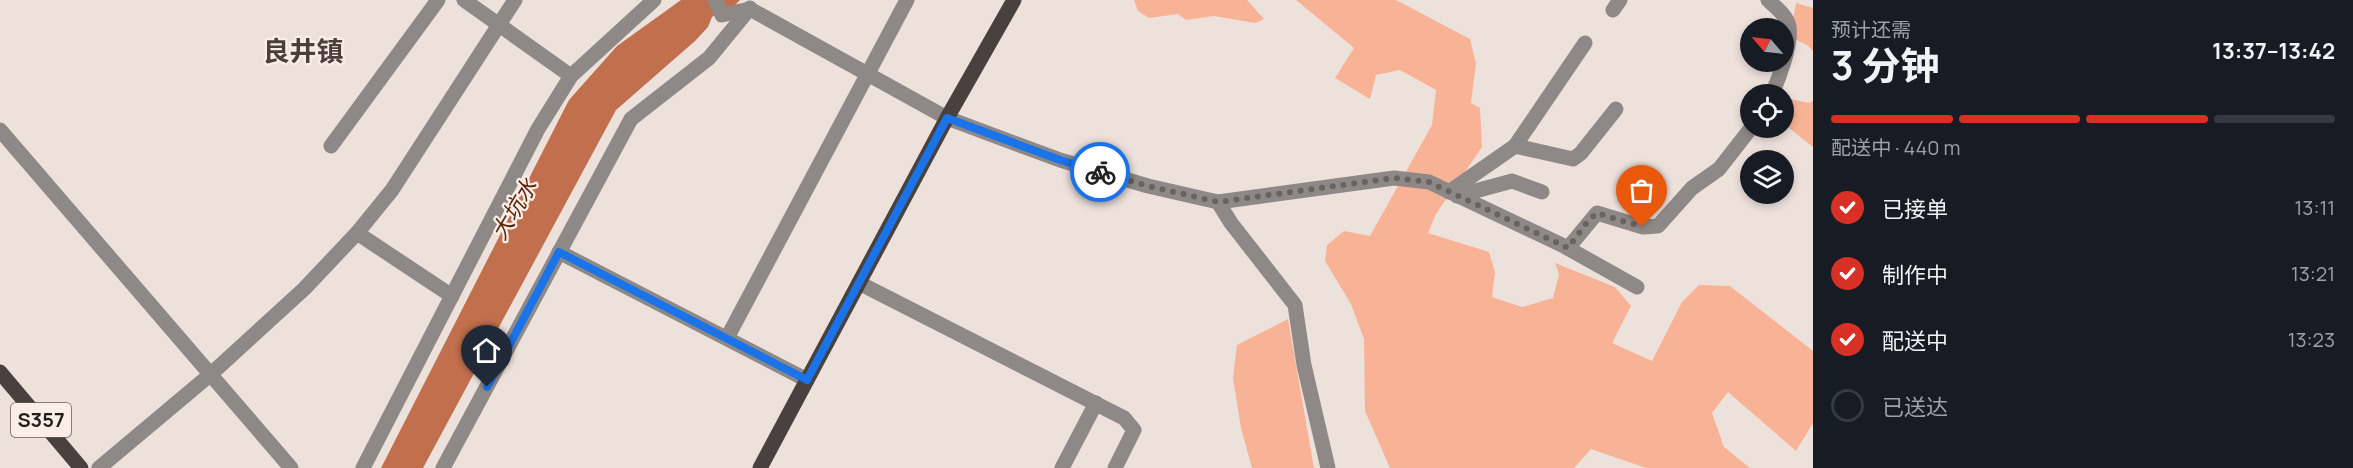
<!DOCTYPE html>
<html lang="zh">
<head>
<meta charset="utf-8">
<style>
	:root { --surface:#171b24; --page:#242831; --text:#f1f3f6; --muted:#9ea1a6; --line:#363941; --accent:#d93025 }
	body { margin:0; font-family:Manrope,"Noto Sans SC",sans-serif; background:var(--page); color:var(--text); height:100vh; display:flex; flex-direction:column; font-size:22px; white-space:nowrap }
	* { box-sizing:border-box; margin:0 }
	p { font-size:20px; color:var(--muted) }
	.icon { flex:none; width:33px; height:33px; fill:none; stroke:currentColor; stroke-width:2; stroke-linecap:round; stroke-linejoin:round }
	.map { position:relative; flex:1; overflow:hidden }
	.sheet { display:flex; flex-direction:column; background:var(--surface); width:540px }
	.sheet>* { flex:none }
	.needle { width:39px; rotate:298deg }
	.tools { position:absolute; left:1740px; top:18px; display:grid; gap:12px }
	.tools a { display:grid; place-items:center; width:54px; height:54px; border-radius:50%; background:var(--surface); box-shadow:0 3px 9px #0003; font-size:30px }
	.pin { position:absolute; display:grid; place-items:center; width:51px; height:51px; color:#fff; margin:-62px -26px; border-radius:50% 50% 50% 0; rotate:-45deg; box-shadow:0 0 6px #0007 }
	.pin .icon { rotate:45deg }
	.courier { position:absolute; display:grid; place-items:center; width:60px; height:60px; margin:-30px; border:4px solid #1a73e8; border-radius:50%; background:#fff; color:#222; box-shadow:0 2px 8px #0007 }
	.summary em { font-style:normal; font-weight:700 }
	.summary div { display:flex; flex-direction:column-reverse }
	.summary { display:flex; align-items:center; justify-content:space-between; height:102px; padding:0 18px }
	h1 { font-size:39px; font-weight:700; line-height:45px }
	.bar { display:grid; grid-template-columns:repeat(4,1fr); gap:9px 6px; align-content:center; height:72px; padding:0 18px }
	.bar i { height:8px; border-radius:4px; background:var(--line) }
	.bar .current { background:var(--accent) }
	.bar p { grid-column:span 4 }
	ol { padding:0 18px; list-style:none }
	li { display:flex; align-items:center; gap:18px; height:66px }
	li p { margin-inline-start:auto }
	li .icon { padding:6px; border-radius:50%; background:var(--accent); color:#fff; stroke-width:4 }
	li:last-child { color:var(--muted) }
	li i { width:33px; height:33px; border:3px solid var(--line); border-radius:50% }
	main { display:flex; flex:1; min-height:0 }
	.map>svg:first-child { display:block }
	.green { fill:#f8b396 }
	.water { fill:#c16f4c }
	.lines { fill:none; stroke-linecap:round; stroke-linejoin:round }
	.minor { stroke:#8e8987; stroke-width:15 }
	.major { stroke:#49413d; stroke-width:15 }
	.done { stroke:#69625f; stroke-width:6; stroke-dasharray:0 10.8 }
	.route { stroke:#1a73e8; stroke-width:8 }
	.labels { text-anchor:middle; stroke-width:4.5; stroke-linejoin:round; paint-order:stroke }
	.shield { fill:#fbeee9; stroke:#635c5a; stroke-width:1.5 }
	.shield-label { font-size:20px; font-weight:bold; fill:#221e1c }
	.water-label { font-size:22px; font-style:italic; fill:#5a240a; stroke:#fbeee9 }
	.district-label { font-size:27px; font-weight:bold; fill:#493f3b; stroke:#fbeee9 }
</style>
</head>
<body>
<main>
<div class="map">
<svg width="1813" height="468" viewBox="0 0 1813 468">
	<rect width="100%" height="100%" fill="#ede1dc"/>
	<!-- green -->
	<g class="green">
		<path d="M1134 0H1247L1264 19 1255 23 1214 16 1186 20 1178 14 1149 18 1138 11Z"/>
		<path d="M1296 0H1396L1470 39 1476 64 1471 103 1480 108 1482 147 1436 214 1428 233 1489 252 1495 272 1492 297 1522 307 1553 298 1559 274 1555 263 1615 287 1631 306 1612 343 1652 361 1682 302 1699 285 1730 286 1813 351V423L1796 451 1728 392 1712 413 1724 447 1750 468H1646L1591 449 1574 468H1390L1365 411 1364 339 1351 304 1325 261 1327 245 1344 231 1370 236 1432 125 1436 90 1400 70 1376 75 1370 99 1335 78 1354 48Z"/>
		<path d="M1796 3 1813 8V51L1807 45 1790 37Z"/>
		<path d="M1784 98 1810 103 1813 101V147L1784 124Z"/>
		<path d="M1288 319 1314 468H1252L1241 428 1233 378 1237 345Z"/>
	</g>
	<!-- water -->
	<path class="water" d="M681 0H740L733 7H725L712 17 708 27 695 41 616 110 423 468H381L569 100 617 46Z"/>
	<g class="lines">
		<!-- minor -->
		<g class="minor">
			<path d="M464 0 571 76"/>
			<path d="M715 0 722 15 750 9 947 118 1060 160 1148 186 1218 202 1394 178 1429 182 1562 245 1637 287"/>
			<path d="M1768 0C1775 7 1787 15 1789 26 1792 44 1779 78 1772 94"/>
			<path d="M1613 10 1620 0"/>
			<path d="M0 130 291 468"/>
			<path d="M331 146 438 0"/>
			<path d="M1515 146 1585 43"/>
			<path d="M1449 192 1515 146 1573 159 1581 153 1616 109"/>
			<path d="M1457 196 1512 181 1542 192"/>
			<path d="M1218 202 1231 223 1295 305 1304 365 1328 468"/>
			<path d="M357 233 452 296"/>
			<path d="M1568 248 1597 213 1643 227 1658 226 1692 188 1719 169 1751 128"/>
			<path d="M559 252 807 380"/>
			<path d="M859 283 1124 418 1134 430 1115 468"/>
			<path d="M727 338 907 0"/>
			<path d="M99 468 211 374 304 289 357 233 392 190 515 0"/>
			<path d="M363 468 538 129 571 76 654 0"/>
			<path d="M443 468 631 119 709 58 750 8"/>
			<path d="M1062 468 1096 403"/>
		</g>
		<!-- major -->
		<g class="major">
			<path d="M0 372 81 468"/>
			<path d="M760 468 947 118 1014 0"/>
		</g>
	</g>
	<g class="lines">
		<!-- done -->
		<path class="done" d="M1100 172 1148 186 1218 202 1394 178 1429 182 1568 248 1588 221 1597 213 1642 227"/>
		<!-- route -->
		<path class="route" d="M487 387 559 252 807 380 947 118 1060 160 1100 172"/>
	</g>
	<g class="labels">
		<!-- shield labels -->
		<rect class="shield" x="11" y="403" width="60" height="34" rx="4.5"/>
		<g class="shield-label">
			<text x="41" y="427">S357</text>
		</g>
		<!-- water labels -->
		<g class="water-label">
			<text transform="translate(514 209) rotate(-59)" y="8">大坑水</text>
		</g>
		<!-- district labels -->
		<g class="district-label">
			<text x="303" y="61">良井镇</text>
		</g>
	</g>
</svg>
<div class="tools">
<a><svg class="needle" viewBox="-14 -14 28 28"><path d="M0-13l5 13h-10z" fill="#e53935"/><path d="M0 13l5-13h-10z" fill="#9ea1a6"/></svg></a>
<a><svg class="icon" aria-label="locate" viewBox="0 0 24 24"><circle cx="12" cy="12" r="6"/><path d="M12 2v4M12 18v4M2 12h4M18 12h4"/></svg></a>
<a><svg class="icon" aria-label="layers" viewBox="0 0 24 24"><path d="M12 4l9 5-9 5-9-5zM3 14l9 5 9-5"/></svg></a>
</div>
<div class="pin" style="left:1642px;top:227px;background:#ea580c"><svg class="icon" aria-label="bag" viewBox="0 0 24 24"><path d="M5 8h14l-1 12H6zM9 8a3 3 0 0 1 6 0"/></svg></div>
<div class="pin" style="left:487px;top:387px;background:#1f2937"><svg class="icon" aria-label="home" viewBox="0 0 24 24"><path d="M3 11l9-7 9 7M6 9v11h12V9"/></svg></div>
<div class="courier" style="left:1100px;top:172px"><svg class="icon" aria-label="bike" viewBox="0 0 24 24"><circle cx="6" cy="16" r="4"/><circle cx="18" cy="16" r="4"/><path d="M6 16l4-8h5l3 8M10 8l3 8H6M13 5h3"/></svg></div>
</div>
<section class="sheet">
<div class="summary"><div><h1>3 分钟</h1><p>预计还需</p></div><em>13:37–13:42</em></div>
<div class="bar"><i class="current"></i><i class="current"></i><i class="current"></i><i></i><p>配送中 · 440 m</p></div>
<ol>
<li><svg class="icon" aria-label="check" viewBox="0 0 24 24"><path d="M5 12l5 5 9-10"/></svg>已接单<p>13:11</p></li>
<li><svg class="icon" aria-label="check" viewBox="0 0 24 24"><path d="M5 12l5 5 9-10"/></svg>制作中<p>13:21</p></li>
<li><svg class="icon" aria-label="check" viewBox="0 0 24 24"><path d="M5 12l5 5 9-10"/></svg>配送中<p>13:23</p></li>
<li><i></i>已送达</li>
</ol>
</section>
</main>
</body>
</html>
